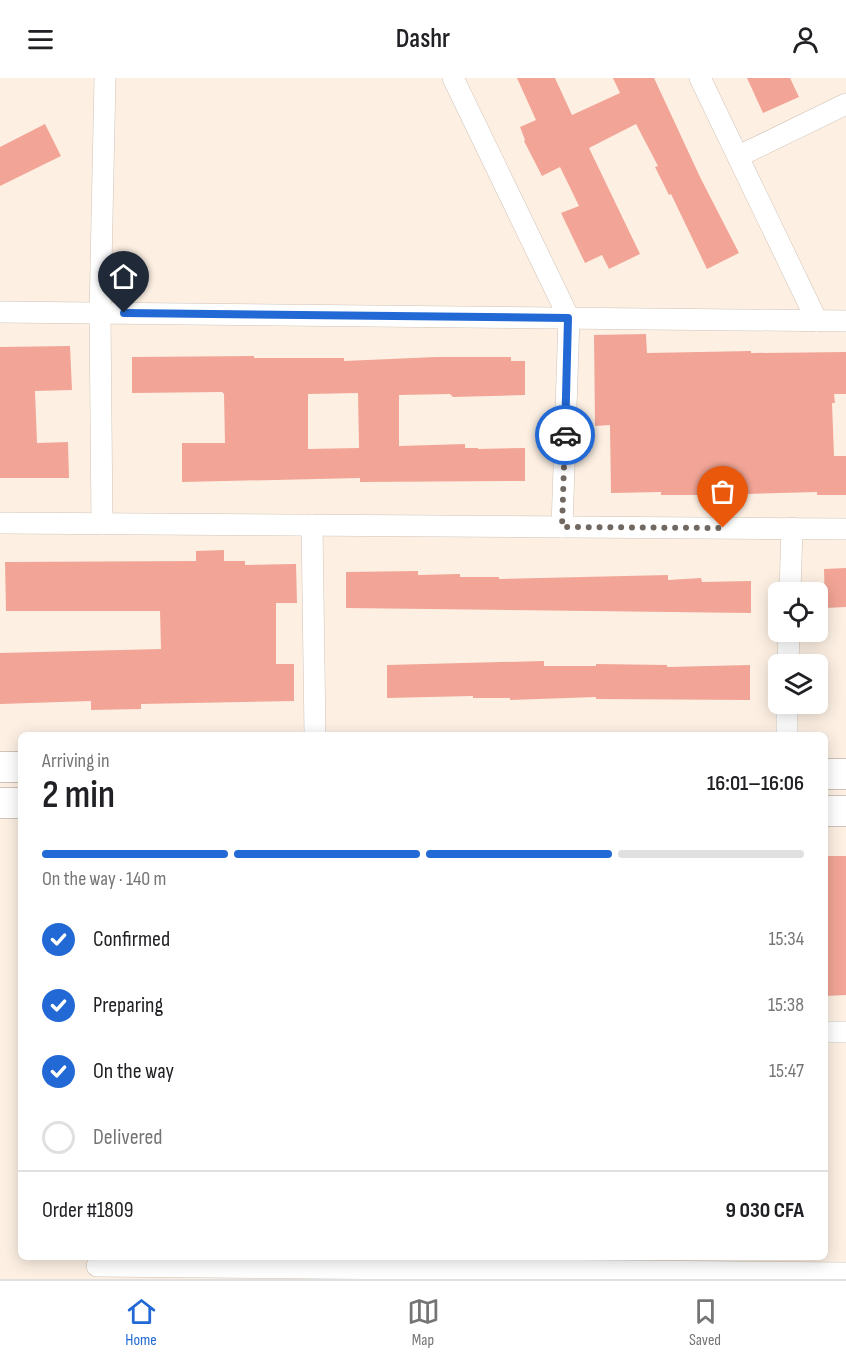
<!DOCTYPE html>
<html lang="en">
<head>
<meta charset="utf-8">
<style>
	:root { --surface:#fff; --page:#f6f6f6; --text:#202124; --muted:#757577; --line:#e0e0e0; --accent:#2269d5 }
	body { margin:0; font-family:"Sofia Sans Condensed",sans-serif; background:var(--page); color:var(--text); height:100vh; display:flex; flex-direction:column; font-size:22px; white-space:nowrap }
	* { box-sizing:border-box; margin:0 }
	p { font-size:20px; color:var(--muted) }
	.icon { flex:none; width:33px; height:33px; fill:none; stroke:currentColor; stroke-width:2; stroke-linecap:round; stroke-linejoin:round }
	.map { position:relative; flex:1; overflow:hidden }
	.panel { position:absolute; left:18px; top:654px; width:810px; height:528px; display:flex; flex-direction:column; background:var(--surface); border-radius:9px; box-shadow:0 3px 15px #0003 }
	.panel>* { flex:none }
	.fabs { position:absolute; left:768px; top:504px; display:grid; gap:12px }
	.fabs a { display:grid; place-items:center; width:60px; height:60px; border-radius:9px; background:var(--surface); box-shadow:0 3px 15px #0003; font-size:30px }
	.pin { position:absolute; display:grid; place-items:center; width:51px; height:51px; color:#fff; margin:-62px -26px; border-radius:50% 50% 50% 0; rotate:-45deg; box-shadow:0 0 6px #0007 }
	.pin .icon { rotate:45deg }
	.courier { position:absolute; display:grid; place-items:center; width:60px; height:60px; margin:-30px; border:4px solid #2269d5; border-radius:50%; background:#fff; color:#222; box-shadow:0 2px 8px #0007 }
	.head em { font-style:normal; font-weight:600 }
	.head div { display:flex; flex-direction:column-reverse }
	.head { display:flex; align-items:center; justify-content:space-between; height:102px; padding:0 24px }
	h1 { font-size:39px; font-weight:600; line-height:45px }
	.bar { display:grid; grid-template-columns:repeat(4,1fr); gap:9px 6px; align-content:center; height:72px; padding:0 24px }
	.bar i { height:8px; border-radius:4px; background:var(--line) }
	.bar .active { background:var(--accent) }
	.bar p { grid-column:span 4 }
	.line { display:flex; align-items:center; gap:15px; padding:0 24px; border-top:2px solid var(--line) }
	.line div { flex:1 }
	ol { padding:0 24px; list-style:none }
	li { display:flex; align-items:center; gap:18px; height:66px }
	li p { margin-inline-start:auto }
	li .icon { padding:6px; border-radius:50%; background:var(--accent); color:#fff; stroke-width:4 }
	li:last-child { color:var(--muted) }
	li i { width:33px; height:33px; border:3px solid var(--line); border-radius:50% }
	header { display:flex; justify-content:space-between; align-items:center; height:78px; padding:0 24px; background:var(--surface); font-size:27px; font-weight:600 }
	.dock { display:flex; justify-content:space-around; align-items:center; height:84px; border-top:2px solid var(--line); background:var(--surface); font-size:16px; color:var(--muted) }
	.dock a { display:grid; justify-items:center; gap:3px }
	.dock .active { color:var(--accent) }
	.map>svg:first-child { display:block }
	.building { fill:#f2a596; fill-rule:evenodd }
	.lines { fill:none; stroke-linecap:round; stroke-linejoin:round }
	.street-casing { stroke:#d0c3b7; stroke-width:22 }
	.secondary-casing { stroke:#d0c3b7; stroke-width:32 }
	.street { stroke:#fff; stroke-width:21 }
	.secondary { stroke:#fff; stroke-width:30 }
	.done { stroke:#706861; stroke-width:6; stroke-dasharray:0 10.8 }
	.route { stroke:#2269d5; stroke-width:8 }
</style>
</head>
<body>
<header><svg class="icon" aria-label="menu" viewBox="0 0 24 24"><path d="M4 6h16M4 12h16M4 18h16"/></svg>Dashr<svg class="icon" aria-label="person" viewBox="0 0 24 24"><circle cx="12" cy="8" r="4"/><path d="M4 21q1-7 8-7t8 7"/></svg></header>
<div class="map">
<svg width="846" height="1201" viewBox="0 0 846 1201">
	<rect width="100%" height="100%" fill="#fdf0e3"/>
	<!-- building -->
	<g class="building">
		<path d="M517 0H555L572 37 620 15 613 0H654L701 101 739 175 707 191 671 116 669 117 655 89 658 88 636 46 589 70 640 176 609 191 602 177 585 185 561 135 579 128 560 89 542 98 524 63 525 62 520 49 536 42Z"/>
		<path d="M747 0H790L799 19 763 35Z"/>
		<path d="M45 46 61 78 0 108V69Z"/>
		<path d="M646 256 647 275 751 273V275L846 274V316H834L835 325H832L834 378H846V417H817V414L715 417H661V414L611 415 610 347 595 348 594 257Z"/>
		<path d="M70 268 72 312 35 313 37 365 68 364 69 400H0V269Z"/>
		<path d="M254 278V280H344V283L436 279H511V283H525V317L453 319 450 316 399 317V368L465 366V370H478V371L525 370V403L360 404V400L182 404V365H225L224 316 222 314 132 315V279ZM358 315 359 370 308 371V316Z"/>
		<path d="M224 472V483H245V487L296 486 297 525H276V586H294V623L141 626V631L91 632V623L0 626V575L161 571 160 533H6L5 484 196 483V473Z"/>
		<path d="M846 490V529L825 530 824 491Z"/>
		<path d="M418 493V497L460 496V499H499V501L668 497V502L701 500 702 504 751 503V535L346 530V494Z"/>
		<path d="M544 583V588H596V586L667 587V589L750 587V622L596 621V619L510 622V620H473V618L387 620V587Z"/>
		<path d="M825 778H846V917L825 918Z"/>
	</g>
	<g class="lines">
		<defs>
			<g id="street">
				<path d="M453 0 569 240 562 449"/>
				<path d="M700 0 817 243"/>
				<path d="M739 78 846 26"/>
				<path d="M0 234 846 243"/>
				<path d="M0 445 846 451"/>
				<path d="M102 446 100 235 105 0"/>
				<path d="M312 447 315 657"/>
				<path d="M790 514 792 450"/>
				<path d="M788 586 789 554"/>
				<path d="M787 657V626"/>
				<path d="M825 954H846"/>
				<path d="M97 1188 846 1195"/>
			</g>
			<g id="secondary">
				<path d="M0 689H21"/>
				<path d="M825 696H846"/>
				<path d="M0 725H21"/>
				<path d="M825 733H846"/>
			</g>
		</defs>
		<!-- street casing -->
		<use href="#street" class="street-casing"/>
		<!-- secondary casing -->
		<use href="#secondary" class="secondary-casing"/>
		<!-- street -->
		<use href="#street" class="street"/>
		<!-- secondary -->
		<use href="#secondary" class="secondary"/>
	</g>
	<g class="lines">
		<!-- done -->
		<path class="done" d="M565 357 562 449 723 450"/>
		<!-- route -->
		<path class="route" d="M124 235 568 240 565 357"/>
	</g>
</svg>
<div class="fabs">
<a><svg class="icon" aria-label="locate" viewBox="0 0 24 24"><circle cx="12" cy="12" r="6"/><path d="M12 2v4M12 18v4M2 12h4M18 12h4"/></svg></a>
<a><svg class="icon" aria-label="layers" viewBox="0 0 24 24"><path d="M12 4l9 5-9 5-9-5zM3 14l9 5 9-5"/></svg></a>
</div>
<div class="pin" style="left:723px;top:450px;background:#ea580c"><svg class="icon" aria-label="bag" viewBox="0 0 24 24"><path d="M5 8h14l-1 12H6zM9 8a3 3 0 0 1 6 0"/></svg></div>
<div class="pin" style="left:124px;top:235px;background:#1f2937"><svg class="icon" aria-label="home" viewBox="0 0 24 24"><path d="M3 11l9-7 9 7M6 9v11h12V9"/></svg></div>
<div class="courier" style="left:565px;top:357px"><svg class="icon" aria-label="car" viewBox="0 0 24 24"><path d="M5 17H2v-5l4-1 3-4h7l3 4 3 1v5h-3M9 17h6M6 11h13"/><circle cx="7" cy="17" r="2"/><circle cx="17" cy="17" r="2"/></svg></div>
<section class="panel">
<div class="head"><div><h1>2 min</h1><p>Arriving in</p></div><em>16:01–16:06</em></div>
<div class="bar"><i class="active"></i><i class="active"></i><i class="active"></i><i></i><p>On the way · 140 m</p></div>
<ol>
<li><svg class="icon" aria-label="check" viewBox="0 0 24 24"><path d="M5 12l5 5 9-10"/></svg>Confirmed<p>15:34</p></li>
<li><svg class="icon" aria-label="check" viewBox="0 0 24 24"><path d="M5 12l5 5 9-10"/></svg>Preparing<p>15:38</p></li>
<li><svg class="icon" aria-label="check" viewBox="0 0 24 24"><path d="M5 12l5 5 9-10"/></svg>On the way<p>15:47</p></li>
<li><i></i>Delivered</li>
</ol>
<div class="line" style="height:78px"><div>Order #1809</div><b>9 030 CFA</b></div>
</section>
</div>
<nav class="dock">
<a class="active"><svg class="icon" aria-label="home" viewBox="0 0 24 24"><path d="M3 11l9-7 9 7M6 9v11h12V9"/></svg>Home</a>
<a><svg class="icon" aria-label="map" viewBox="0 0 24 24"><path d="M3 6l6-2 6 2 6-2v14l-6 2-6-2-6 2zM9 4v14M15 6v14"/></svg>Map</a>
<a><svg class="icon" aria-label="saved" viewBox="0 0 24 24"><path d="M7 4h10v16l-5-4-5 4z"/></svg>Saved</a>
</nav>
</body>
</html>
